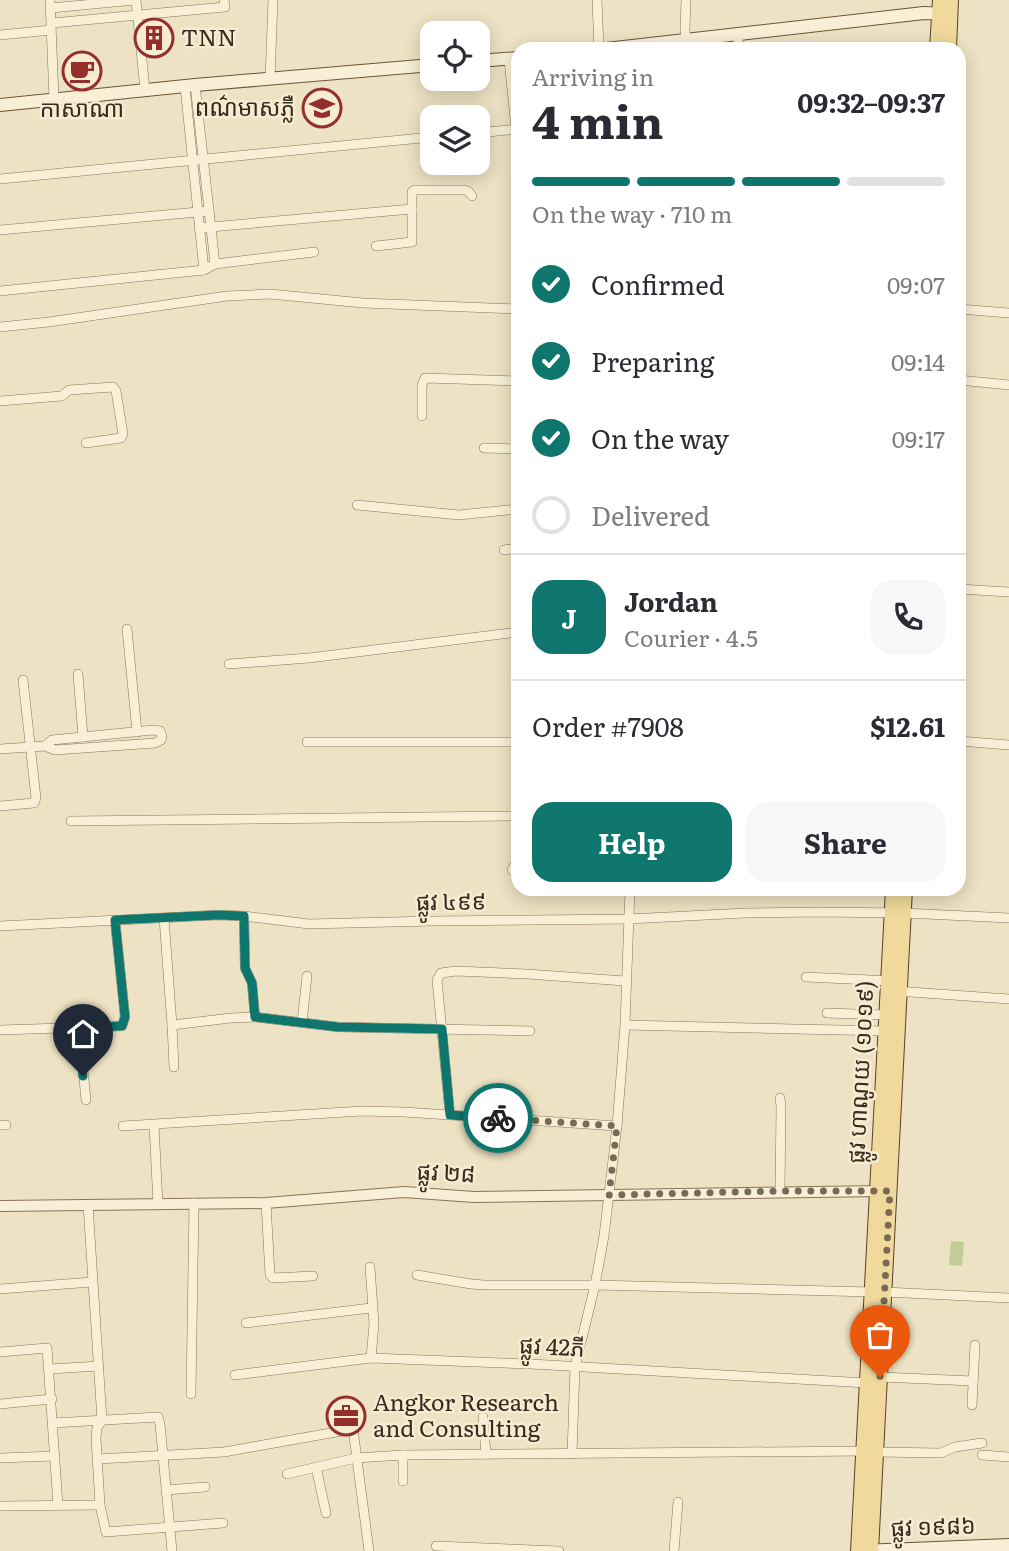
<!DOCTYPE html>
<html lang="en">
<head>
<meta charset="utf-8">
<style>
	:root { --surface:#fff; --page:#f7f7f7; --text:#2b2b33; --muted:#7c7c81; --line:#e1e1e2; --accent:#0f766e }
	body { margin:0; font-family:Literata,"Noto Sans Khmer",serif; background:var(--page); color:var(--text); height:100vh; display:flex; flex-direction:column; font-size:26px; white-space:nowrap }
	* { box-sizing:border-box; margin:0 }
	p { font-size:23px; color:var(--muted) }
	.icon { flex:none; width:38px; height:38px; fill:none; stroke:currentColor; stroke-width:2; stroke-linecap:round; stroke-linejoin:round }
	.map { position:relative; flex:1; overflow:hidden }
	.panel { position:absolute; left:511px; top:42px; width:455px; height:854px; display:flex; flex-direction:column; background:var(--surface); border-radius:21px; box-shadow:0 4px 18px #0003 }
	.panel>* { flex:none }
	.fabs { position:absolute; left:420px; top:21px; display:grid; gap:14px }
	.fabs a { display:grid; place-items:center; width:70px; height:70px; border-radius:14px; background:var(--surface); box-shadow:0 4px 18px #0003; font-size:35px }
	.pin { position:absolute; display:grid; place-items:center; width:60px; height:60px; color:#fff; margin:-72px -30px; border-radius:50% 50% 50% 0; rotate:-45deg; box-shadow:0 0 7px #0007 }
	.pin .icon { rotate:45deg }
	.courier { position:absolute; display:grid; place-items:center; width:70px; height:70px; margin:-35px; border:5px solid #0f766e; border-radius:50%; background:#fff; color:#222; box-shadow:0 2px 9px #0007 }
	.headline em { font-style:normal; font-weight:700 }
	.headline div { display:flex; flex-direction:column-reverse }
	.headline { display:flex; align-items:center; justify-content:space-between; height:119px; padding:0 21px }
	h1 { font-size:46px; font-weight:700; line-height:52px }
	.bar { display:grid; grid-template-columns:repeat(4,1fr); gap:10px 7px; align-content:center; height:84px; padding:0 21px }
	.bar i { height:9px; border-radius:5px; background:var(--line) }
	.bar .on { background:var(--accent) }
	.bar p { grid-column:span 4 }
	.line { display:flex; align-items:center; gap:18px; padding:0 21px; border-top:2px solid var(--line) }
	.line div { flex:1 }
	.round { display:grid; place-items:center; flex:none; width:74px; height:74px; border-radius:21px; background:var(--page) }
	ol { padding:0 21px; list-style:none }
	li { display:flex; align-items:center; gap:21px; height:77px }
	li p { margin-inline-start:auto }
	li .icon { padding:7px; border-radius:50%; background:var(--accent); color:#fff; stroke-width:4 }
	li:last-child { color:var(--muted) }
	li i { width:38px; height:38px; border:4px solid var(--line); border-radius:50% }
	.primary-button { display:flex; gap:14px; margin-top:auto; padding:14px 21px }
	.primary-button a { flex:1; height:80px; border-radius:21px; background:var(--accent); color:#fff; font-size:28px; font-weight:700; line-height:80px; text-align:center }
	.primary-button a+a { background:var(--page); color:var(--text) }
	.map>svg:first-child { display:block }
	.green { fill:#c3cb97 }
	.lines { fill:none; stroke-linecap:round; stroke-linejoin:round }
	.minor-casing { stroke:#87745a; stroke-width:10 }
	.tertiary-casing { stroke:#87745a; stroke-width:12 }
	.secondary-casing { stroke:#69553d; stroke-width:14 }
	.primary-casing { stroke:#55422e; stroke-width:16 }
	.minor { stroke:#f8efd6; stroke-width:9 }
	.tertiary { stroke:#f8efd6; stroke-width:10 }
	.secondary { stroke:#f8efd6; stroke-width:12 }
	.primary { stroke:#f0d99b; stroke-width:14 }
	.done { stroke:#776b58; stroke-width:7; stroke-dasharray:0 12.6 }
	.route { stroke:#0f766e; stroke-width:9 }
	.labels { text-anchor:middle; stroke-width:5; stroke-linejoin:round; paint-order:stroke }
	.poi-label { font-size:23px; fill:#372b1e; stroke:#f5ecd2; text-anchor:start }
	.street-label { font-size:23px; fill:#372b1e; stroke:#f5ecd2 }
</style>
</head>
<body>
<div class="map">
<svg width="1009" height="1551" viewBox="0 0 1009 1551">
	<rect width="100%" height="100%" fill="#ede2c3"/>
	<!-- green -->
	<path class="green" d="M951 1241 964 1242 962 1266 949 1265Z"/>
	<g class="lines">
		<defs>
			<g id="minor">
				<path d="M50 0 54 99"/>
				<path d="M136 0 145 90"/>
				<path d="M597 0 599 49"/>
				<path d="M686 0 685 30 686 40"/>
				<path d="M51 8 135 0"/>
				<path d="M52 23 225 7 224 0"/>
				<path d="M0 35 51 30"/>
				<path d="M738 49V34"/>
				<path d="M509 59 516 129"/>
				<path d="M270 79 273 0"/>
				<path d="M195 85 215 264"/>
				<path d="M185 87 204 270"/>
				<path d="M478 133 518 129"/>
				<path d="M0 179 432 137"/>
				<path d="M199 228 412 209"/>
				<path d="M0 230 209 211"/>
				<path d="M376 246 412 242V192L415 190H464L468 191 472 196"/>
				<path d="M0 291 204 270 215 264 314 252"/>
				<path d="M959 309 1009 313"/>
				<path d="M0 327 49 322 227 296 270 294 363 303 518 309"/>
				<path d="M959 380 1009 385"/>
				<path d="M0 401 62 396 69 390 113 387 116 391 123 434 121 438 86 443"/>
				<path d="M422 416V385L425 378 518 381"/>
				<path d="M484 448 518 449"/>
				<path d="M357 505 459 515 518 509"/>
				<path d="M504 550 518 548"/>
				<path d="M959 589 1009 592"/>
				<path d="M127 629 137 732"/>
				<path d="M229 664 309 658 518 632"/>
				<path d="M78 674 83 737"/>
				<path d="M959 741 1009 745"/>
				<path d="M307 742H518"/>
				<path d="M0 749 45 746 55 750 155 743 161 740 162 736 160 731 153 730 52 740 45 746"/>
				<path d="M0 806 34 803 36 798 23 680"/>
				<path d="M71 821 518 816"/>
				<path d="M512 870 516 863 518 852"/>
				<path d="M244 916 245 968 252 983 255 1017"/>
				<path d="M164 918 172 1025 231 1018 255 1017 338 1027 530 1031"/>
				<path d="M0 926 218 915 244 916 309 924 432 921 629 919 745 913 818 912 904 913 1009 918"/>
				<path d="M806 977 892 981"/>
				<path d="M896 991 1009 999"/>
				<path d="M827 1013 886 1015"/>
				<path d="M302 1022 307 976"/>
				<path d="M172 1025 174 1067"/>
				<path d="M625 1025 885 1031"/>
				<path d="M79 1028 86 1100"/>
				<path d="M0 1030 122 1026 125 1017 115 920"/>
				<path d="M780 1098 781 1106 780 1191"/>
				<path d="M450 1115 437 980 441 973 456 971 527 974 625 981"/>
				<path d="M0 1125H6"/>
				<path d="M154 1125 158 1204"/>
				<path d="M123 1126 362 1111 404 1112 617 1126"/>
				<path d="M266 1203 270 1275 273 1278 313 1276"/>
				<path d="M88 1205 102 1420 97 1428 96 1438 100 1505 106 1532 223 1523"/>
				<path d="M370 1267 374 1324 371 1358"/>
				<path d="M417 1275 471 1284 484 1285H595L872 1292"/>
				<path d="M0 1289 92 1282"/>
				<path d="M885 1292 1009 1298"/>
				<path d="M246 1323 371 1308"/>
				<path d="M0 1352 47 1348 58 1505"/>
				<path d="M50 1369 99 1366"/>
				<path d="M235 1375 371 1358 531 1364 867 1383"/>
				<path d="M880 1377 973 1381"/>
				<path d="M191 1394 194 1203"/>
				<path d="M0 1404 52 1399"/>
				<path d="M972 1405 975 1345"/>
				<path d="M483 1417 486 1454"/>
				<path d="M53 1423 158 1417 160 1424 172 1551"/>
				<path d="M876 1452 941 1453 955 1447 982 1443"/>
				<path d="M572 1454 575 1367 595 1285 604 1236 617 1126 625 1025 630 889"/>
				<path d="M403 1455V1481"/>
				<path d="M982 1455 1009 1457"/>
				<path d="M0 1458 55 1456"/>
				<path d="M98 1459 224 1452 353 1429 369 1551"/>
				<path d="M316 1467 326 1513"/>
				<path d="M287 1474 356 1458 403 1455 864 1451"/>
				<path d="M166 1490 205 1487"/>
				<path d="M0 1506 100 1505"/>
				<path d="M436 1546 559 1551"/>
				<path d="M674 1551 678 1502"/>
			</g>
			<path id="tertiary" d="M0 1206 266 1203 404 1192 474 1197 884 1191"/>
			<g id="secondary">
				<path d="M606 49 924 13 947 14"/>
				<path d="M478 61 518 58"/>
				<path d="M0 105 195 85 432 65"/>
				<path d="M862 1551 1009 1545"/>
			</g>
			<g id="primary">
				<path d="M937 49 940 0"/>
				<path d="M949 49 951 0"/>
				<path d="M858 1551 893 889"/>
				<path d="M871 1551 905 889"/>
			</g>
		</defs>
		<!-- minor casing -->
		<use href="#minor" class="minor-casing"/>
		<!-- tertiary casing -->
		<use href="#tertiary" class="tertiary-casing"/>
		<!-- secondary casing -->
		<use href="#secondary" class="secondary-casing"/>
		<!-- primary casing -->
		<use href="#primary" class="primary-casing"/>
		<!-- minor -->
		<use href="#minor" class="minor"/>
		<!-- tertiary -->
		<use href="#tertiary" class="tertiary"/>
		<!-- secondary -->
		<use href="#secondary" class="secondary"/>
		<!-- primary -->
		<use href="#primary" class="primary"/>
	</g>
	<g class="lines">
		<!-- done -->
		<path class="done" d="M498 1118 617 1126 609 1195 780 1191H890L880 1377"/>
		<!-- route -->
		<path class="route" d="M83 1076 79 1028 122 1026 125 1017 115 920 218 915 244 916 245 968 252 983 255 1017 338 1027 442 1029 450 1115 498 1118"/>
	</g>
	<!-- icons -->
	<defs>
		<symbol id="building-ring" viewBox="-11 -11 22 22"><circle r="9.5" fill="#f5ecd2" stroke="#952f2b" stroke-width="1.5"/><path d="M-4-6H4V6H1V3H-1V6H-4ZM-2.5-4.3h1.7v1.8h-1.7ZM.8-4.3h1.7v1.8H.8ZM-2.5-1h1.7V.8h-1.7ZM.8-1h1.7V.8H.8Z" fill="#952f2b"/></symbol>
		<symbol id="cafe-ring" viewBox="-11 -11 22 22"><circle r="9.5" fill="#f5ecd2" stroke="#952f2b" stroke-width="1.5"/><path d="M-5.5-4.5H6V0H3Q3 3.5 0 3.5H-2.5Q-5.5 3.5-5.5 0ZM3-3.2v2h1.7v-2ZM-6 4.5H4V6H-6Z" fill="#952f2b"/></symbol>
		<symbol id="school-ring" viewBox="-11 -11 22 22"><circle r="9.5" fill="#f5ecd2" stroke="#952f2b" stroke-width="1.5"/><path d="M0-5L7-2L0 1L-7-2ZM-4 1L0 2.5L4 1V4Q0 6-4 4Z" fill="#952f2b"/></symbol>
		<symbol id="office-ring" viewBox="-11 -11 22 22"><circle r="9.5" fill="#f5ecd2" stroke="#952f2b" stroke-width="1.5"/><path d="M-6-3h4V-5.5h4V-3h4V5H-6ZM-1-4.5V-3h2v-1.5ZM-6 0V1H6V0Z" fill="#952f2b"/></symbol>
	</defs>
	<g fill-rule="evenodd">
		<use href="#building-ring" x="132" y="16" width="44" height="44"/>
		<use href="#cafe-ring" x="60" y="49" width="44" height="44"/>
		<use href="#school-ring" x="300" y="86" width="44" height="44"/>
		<use href="#office-ring" x="324" y="1394" width="44" height="44"/>
	</g>
	<g class="labels">
		<!-- poi labels -->
		<g class="poi-label">
			<text x="181" y="46">TNN</text>
			<text x="295" y="116" text-anchor="end">ពណ៌មាសភ្លឺ</text>
			<text x="82" y="117" text-anchor="middle">កាសាណា</text>
			<text x="373" y="1411">Angkor Research<tspan x="373" dy="26">and Consulting</tspan></text>
		</g>
		<!-- street labels -->
		<g class="street-label">
			<text transform="translate(451 902) rotate(-1)" y="8">ផ្លូវ ៤៩៩</text>
			<text transform="translate(861 1072) rotate(-87)" y="8">ផ្លូវ ហាណូយ (១០១៩)</text>
			<text transform="translate(446 1173) rotate(3)" y="8">ផ្លូវ ២៨</text>
			<text transform="translate(552 1347) rotate(3)" y="8">ផ្លូវ 42ភី</text>
			<text transform="translate(933 1527) rotate(-2)" y="8">ផ្លូវ ១៩៨៦</text>
		</g>
	</g>
</svg>
<div class="fabs">
<a><svg class="icon" aria-label="locate" viewBox="0 0 24 24"><circle cx="12" cy="12" r="6"/><path d="M12 2v4M12 18v4M2 12h4M18 12h4"/></svg></a>
<a><svg class="icon" aria-label="layers" viewBox="0 0 24 24"><path d="M12 4l9 5-9 5-9-5zM3 14l9 5 9-5"/></svg></a>
</div>
<div class="pin" style="left:880px;top:1377px;background:#ea580c"><svg class="icon" aria-label="bag" viewBox="0 0 24 24"><path d="M5 8h14l-1 12H6zM9 8a3 3 0 0 1 6 0"/></svg></div>
<div class="pin" style="left:83px;top:1076px;background:#1f2937"><svg class="icon" aria-label="home" viewBox="0 0 24 24"><path d="M3 11l9-7 9 7M6 9v11h12V9"/></svg></div>
<div class="courier" style="left:498px;top:1118px"><svg class="icon" aria-label="bike" viewBox="0 0 24 24"><circle cx="6" cy="16" r="4"/><circle cx="18" cy="16" r="4"/><path d="M6 16l4-8h5l3 8M10 8l3 8H6M13 5h3"/></svg></div>
<section class="panel">
<div class="headline"><div><h1>4 min</h1><p>Arriving in</p></div><em>09:32–09:37</em></div>
<div class="bar"><i class="on"></i><i class="on"></i><i class="on"></i><i></i><p>On the way · 710 m</p></div>
<ol>
<li><svg class="icon" aria-label="check" viewBox="0 0 24 24"><path d="M5 12l5 5 9-10"/></svg>Confirmed<p>09:07</p></li>
<li><svg class="icon" aria-label="check" viewBox="0 0 24 24"><path d="M5 12l5 5 9-10"/></svg>Preparing<p>09:14</p></li>
<li><svg class="icon" aria-label="check" viewBox="0 0 24 24"><path d="M5 12l5 5 9-10"/></svg>On the way<p>09:17</p></li>
<li><i></i>Delivered</li>
</ol>
<div class="line" style="height:126px"><b class="round" style="background:var(--accent);color:#fff">J</b><div><b>Jordan</b><p>Courier · 4.5</p></div><a class="round"><svg class="icon" aria-label="phone" viewBox="0 0 24 24"><path d="M5 4h4l2 5-3 2q2 4 5 5l2-3 5 2v4C11 20 4 13 5 4z"/></svg></a></div>
<div class="line" style="height:91px"><div>Order #7908</div><b>$12.61</b></div>
<div class="primary-button"><a>Help</a><a>Share</a></div>
</section>
</div>
</body>
</html>
